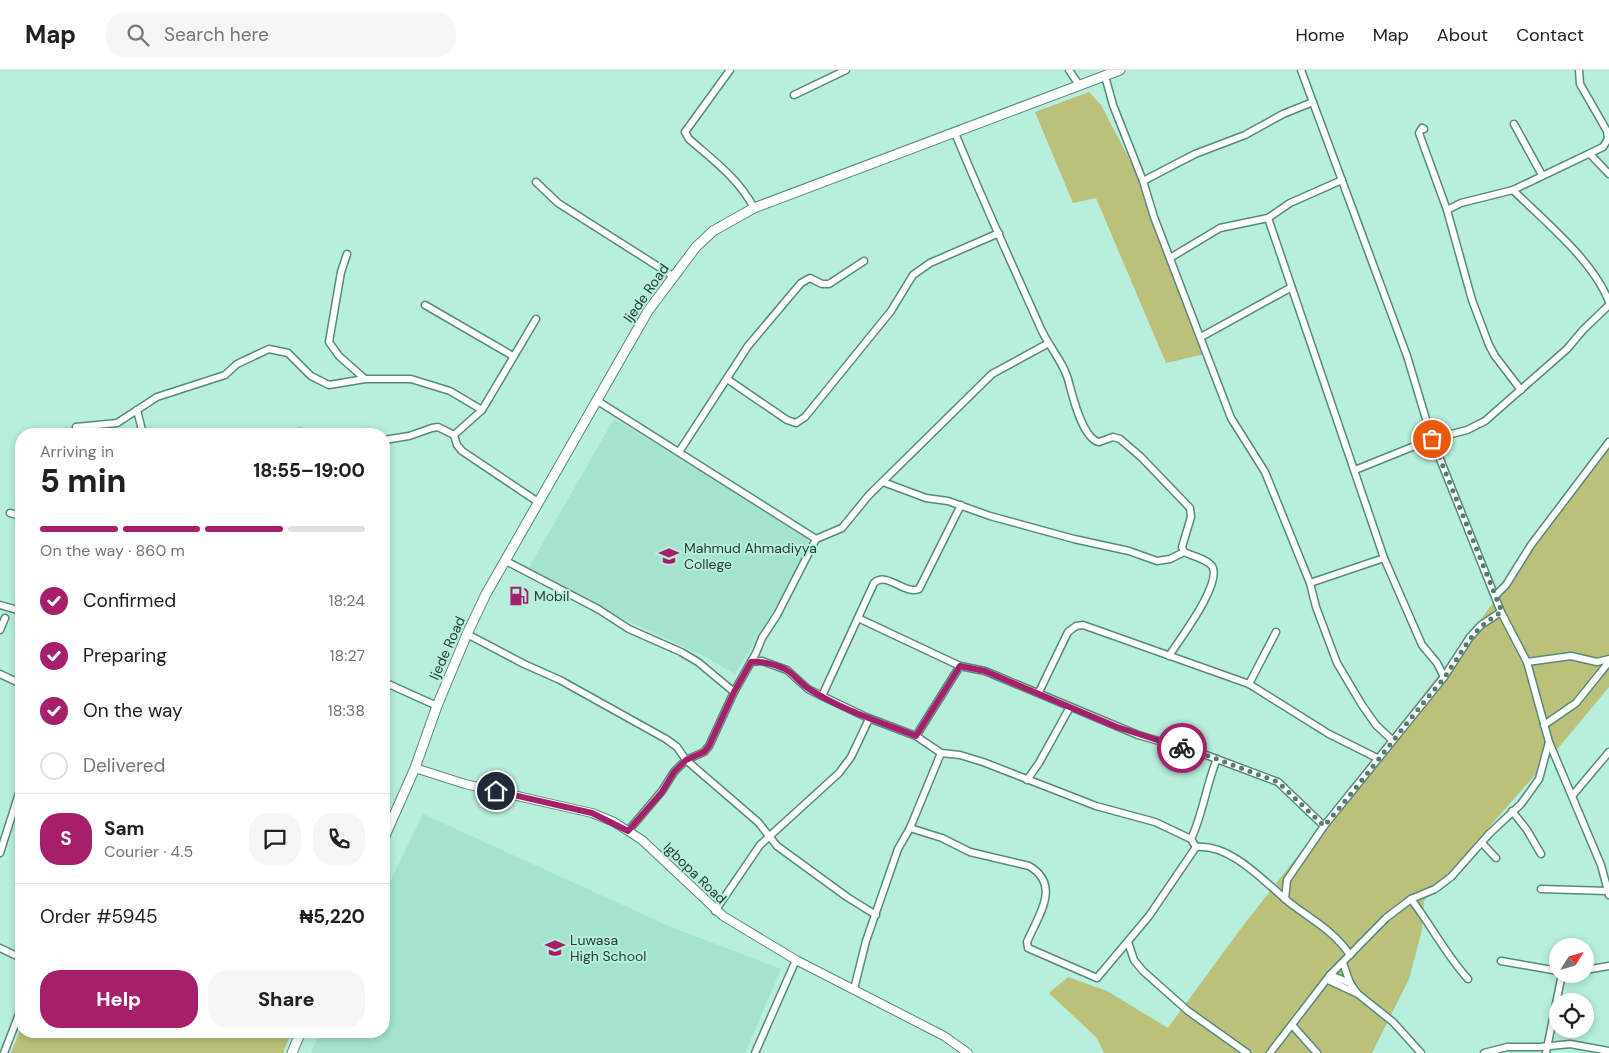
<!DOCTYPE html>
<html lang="en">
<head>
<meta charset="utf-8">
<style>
	:root { --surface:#fff; --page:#f6f6f6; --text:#202124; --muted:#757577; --line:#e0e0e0; --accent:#a51f6a }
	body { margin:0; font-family:"DM Sans",sans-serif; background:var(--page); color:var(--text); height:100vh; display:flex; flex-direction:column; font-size:19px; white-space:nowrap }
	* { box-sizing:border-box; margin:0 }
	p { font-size:16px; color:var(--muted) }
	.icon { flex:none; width:28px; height:28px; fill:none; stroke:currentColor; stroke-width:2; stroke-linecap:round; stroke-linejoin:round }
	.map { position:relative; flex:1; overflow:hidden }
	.drawer { position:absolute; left:15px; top:358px; width:375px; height:610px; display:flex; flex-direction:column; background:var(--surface); border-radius:20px; box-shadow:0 2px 8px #0003 }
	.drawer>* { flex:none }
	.needle { width:32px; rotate:53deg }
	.controls { position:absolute; left:1549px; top:868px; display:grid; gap:10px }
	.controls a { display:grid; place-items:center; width:45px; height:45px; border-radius:50%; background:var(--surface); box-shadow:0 2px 8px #0003; font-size:25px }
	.pin { position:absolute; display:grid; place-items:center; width:42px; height:42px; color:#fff; margin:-21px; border:2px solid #fff; border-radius:50%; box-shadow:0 1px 5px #0007 }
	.courier { position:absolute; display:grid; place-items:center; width:50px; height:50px; margin:-25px; border:4px solid #a51f6a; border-radius:50%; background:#fff; color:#222; box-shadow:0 1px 6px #0007 }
	.headline em { font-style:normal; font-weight:800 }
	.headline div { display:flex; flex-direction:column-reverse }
	.headline { display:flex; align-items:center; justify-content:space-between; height:85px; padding:0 25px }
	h1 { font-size:32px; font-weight:800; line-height:38px }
	.bar { display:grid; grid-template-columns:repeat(4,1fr); gap:8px 5px; align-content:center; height:60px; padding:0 25px }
	.bar i { height:6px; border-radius:4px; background:var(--line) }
	.bar .current { background:var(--accent) }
	.bar p { grid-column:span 4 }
	.line { display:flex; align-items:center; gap:12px; padding:0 25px; border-top:1px solid var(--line) }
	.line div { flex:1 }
	.round { display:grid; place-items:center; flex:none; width:52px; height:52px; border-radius:20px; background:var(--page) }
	ol { padding:0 25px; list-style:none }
	li { display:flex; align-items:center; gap:15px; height:55px }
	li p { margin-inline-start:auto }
	li .icon { padding:5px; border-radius:50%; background:var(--accent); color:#fff; stroke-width:4 }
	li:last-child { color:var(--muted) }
	li i { width:28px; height:28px; border:2px solid var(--line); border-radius:50% }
	.cta { display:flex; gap:10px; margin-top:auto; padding:10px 25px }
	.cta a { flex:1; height:58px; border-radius:20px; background:var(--accent); color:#fff; font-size:20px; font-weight:800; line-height:58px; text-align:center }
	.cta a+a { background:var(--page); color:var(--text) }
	header { display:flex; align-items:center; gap:30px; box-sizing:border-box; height:70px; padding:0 25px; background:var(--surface); border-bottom:1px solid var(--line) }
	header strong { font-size:24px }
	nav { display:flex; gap:28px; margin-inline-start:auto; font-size:18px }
	.search { width:350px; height:45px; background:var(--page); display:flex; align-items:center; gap:12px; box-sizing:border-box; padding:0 18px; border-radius:20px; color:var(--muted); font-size:19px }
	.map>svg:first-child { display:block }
	.built { fill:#a4e4cf }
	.green { fill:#bbc07b }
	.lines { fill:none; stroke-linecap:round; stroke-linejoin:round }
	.minor-casing { stroke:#568a7a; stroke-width:9 }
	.tertiary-casing { stroke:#568a7a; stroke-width:10 }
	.secondary-casing { stroke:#568a7a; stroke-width:11 }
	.minor { stroke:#fff; stroke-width:6 }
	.tertiary { stroke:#fff; stroke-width:8 }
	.secondary { stroke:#fff; stroke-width:9 }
	.done { stroke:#597a6f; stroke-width:5; stroke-dasharray:0 9 }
	.route { stroke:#a51f6a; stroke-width:6 }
	.labels { text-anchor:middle; stroke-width:4; stroke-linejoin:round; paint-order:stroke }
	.street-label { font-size:14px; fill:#263c35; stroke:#b7eedc }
	.poi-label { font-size:14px; fill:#263c35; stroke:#b7eedc; text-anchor:start }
</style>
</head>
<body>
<header>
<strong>Map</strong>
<div class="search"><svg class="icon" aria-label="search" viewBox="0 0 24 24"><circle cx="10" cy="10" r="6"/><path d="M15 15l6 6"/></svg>Search here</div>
<nav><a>Home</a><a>Map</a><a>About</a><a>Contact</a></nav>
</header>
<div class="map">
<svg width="1609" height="983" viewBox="0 0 1609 983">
	<rect width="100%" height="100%" fill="#b7eedc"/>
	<!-- built -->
	<g class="built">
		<path d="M614 349 781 449 808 469 809 474 779 531 735 604 704 586 615 545 528 499Z"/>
		<path d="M423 744 671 857 781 899 745 983H311L320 961H384V824Z"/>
	</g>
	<!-- green -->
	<g class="green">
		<path d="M1089 22 1101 35 1132 94 1205 284 1166 293 1096 128 1073 133 1035 42Z"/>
		<path d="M1609 377V617L1550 688 1424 831 1422 860 1409 909 1372 983H1104L1097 968 1049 923 1068 907 1107 921 1168 958 1239 861 1455 584Z"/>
		<path d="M21 958V961H292L283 983H11Z"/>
	</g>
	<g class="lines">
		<defs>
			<g id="minor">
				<path d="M730 0 685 62 689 69C714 91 738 108 754 138"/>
				<path d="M1069 0 1079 15"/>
				<path d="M1301 0 1407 286 1432 369 1501 542 1527 592 1549 672 1601 795 1609 825"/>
				<path d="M1105 6 1113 35 1143 111 1154 147 1231 348 1265 402 1310 513 1316 537 1337 593 1362 635 1376 655 1392 670"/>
				<path d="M794 25 846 0"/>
				<path d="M1514 54 1542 105"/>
				<path d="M1424 59 1422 58 1419 63 1447 140"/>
				<path d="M955 63C982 129 1012 194 1041 259 1049 277 1065 294 1069 313 1073 328 1083 369 1099 372L1113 367 1120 369 1141 387 1190 438 1191 447 1182 477 1184 482"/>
				<path d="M1590 84 1609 104"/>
				<path d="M1143 111 1195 84 1245 65 1283 44 1313 32"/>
				<path d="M536 112 558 133 673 206"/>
				<path d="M1513 120C1544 151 1593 190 1609 232"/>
				<path d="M1268 148 1384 488 1422 575 1437 593 1444 607"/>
				<path d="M347 184 341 202 329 272 339 286 365 309"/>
				<path d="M1170 188 1220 158 1268 148 1290 133 1342 110"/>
				<path d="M425 235 513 286"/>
				<path d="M536 249 482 340 454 365 457 375 462 381 538 432"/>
				<path d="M1201 267 1290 218"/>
				<path d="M727 309 787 350 796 353 805 347 891 241 913 205 930 193 999 163"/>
				<path d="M1521 320 1495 286 1489 275 1472 230 1447 140 1461 133 1513 120 1603 77 1608 69 1607 61 1580 14 1579 0"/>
				<path d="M596 330 816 469"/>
				<path d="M137 340 143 364"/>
				<path d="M76 357 117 353 157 327 225 305 237 294 269 279 288 283 311 306 329 315 365 309H411L450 321 482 340"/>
				<path d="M300 362 302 364"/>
				<path d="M384 370 409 366 432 358 438 357 454 365"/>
				<path d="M679 382 748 276 801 213 810 208 822 214H829L864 191"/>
				<path d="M1355 400 1432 369 1467 360 1485 351 1567 279 1583 260 1609 235"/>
				<path d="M883 412 926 428 948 431 990 446 1074 469 1129 481 1157 491 1170 489 1184 482C1192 486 1207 489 1212 496 1223 513 1179 570 1169 586"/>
				<path d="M10 443 21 446"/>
				<path d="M506 491 598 539 629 559 681 582 698 592 734 622"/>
				<path d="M1310 513 1384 488"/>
				<path d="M1496 525 1506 515 1531 475 1609 372"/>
				<path d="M0 535 21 541"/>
				<path d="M858 548 960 596 985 601 1138 665 1198 682 1278 712 1324 756"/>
				<path d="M0 560 5 548"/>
				<path d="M467 564 524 594 560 610 666 669 677 677 686 690 758 752 777 776 847 827 876 845"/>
				<path d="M751 592 762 591 787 600 808 619 822 626 866 647 916 666 941 683 960 685 983 692 1096 736 1155 752 1191 769 1196 777"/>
				<path d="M1527 592 1571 586 1597 592 1609 589"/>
				<path d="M0 604 21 614"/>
				<path d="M384 612 437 636"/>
				<path d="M1249 614 1276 562"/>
				<path d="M1039 622 1068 562 1076 556 1083 555 1249 614 1329 664 1377 688"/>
				<path d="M822 626 874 513C887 501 904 525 919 519L961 435"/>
				<path d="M1544 655 1576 633 1609 592"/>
				<path d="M916 666 960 596"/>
				<path d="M1027 710 1039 693 1070 637"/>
				<path d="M1572 726 1609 682"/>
				<path d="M1512 741 1527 760 1541 784"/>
				<path d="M910 758 942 768 970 782 1029 796C1062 815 1038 846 1027 872L1028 878 1097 908 1149 846 1196 777"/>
				<path d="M628 761 662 721 674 702 686 690 704 682 709 676 734 622 756 583 762 568 777 545 816 469 842 458 869 425 992 304 1047 274"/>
				<path d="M1191 769C1203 744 1206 715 1217 689"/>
				<path d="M1482 773 1496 788"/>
				<path d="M1196 777C1232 774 1264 812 1290 833 1312 850 1334 861 1350 885"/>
				<path d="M0 783 21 717"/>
				<path d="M1541 819 1608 821"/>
				<path d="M1285 829 1287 810 1324 756 1444 607 1470 567 1481 555 1501 542"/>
				<path d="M1411 829C1431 855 1446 885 1468 909"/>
				<path d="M715 841 760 775 839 703 851 687 869 649"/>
				<path d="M1128 872 1134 890 1143 901 1188 941 1247 983"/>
				<path d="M0 878 21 888"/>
				<path d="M1501 891 1558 901"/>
				<path d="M1343 893 1350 913"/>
				<path d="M1585 900 1609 896"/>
				<path d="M1330 905 1350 913 1357 923"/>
				<path d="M1328 910 1358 924 1393 952 1421 983"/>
				<path d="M854 919 866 871 898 779 910 758 941 683"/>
				<path d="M1292 955 1317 983"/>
				<path d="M4 983 21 939"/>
				<path d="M755 983 796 890"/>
				<path d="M1270 983 1330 905 1386 848 1411 829 1435 819 1451 807 1489 764 1521 734 1539 709 1549 672"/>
				<path d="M1484 983 1507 977H1540L1570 974 1609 981"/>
				<path d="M1546 983 1562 904"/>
			</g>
			<path id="tertiary" d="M415 698 465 714 592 743 614 752 642 770 723 846 796 890 944 966 968 983"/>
			<g id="secondary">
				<path d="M384 768 415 698 437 636 467 564 486 524 648 241 696 177 713 161 754 138 1120 0"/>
				<path d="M292 983 301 961"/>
			</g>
		</defs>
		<!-- minor casing -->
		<use href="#minor" class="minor-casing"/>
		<!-- tertiary casing -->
		<use href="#tertiary" class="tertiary-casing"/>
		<!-- secondary casing -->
		<use href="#secondary" class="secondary-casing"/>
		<!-- minor -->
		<use href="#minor" class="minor"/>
		<!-- tertiary -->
		<use href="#tertiary" class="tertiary"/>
		<!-- secondary -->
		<use href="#secondary" class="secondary"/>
	</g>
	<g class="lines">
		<!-- done -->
		<path class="done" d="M1182 678 1198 682 1278 712 1324 756C1364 710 1400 660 1440 613 1462 586 1468 560 1502 542L1432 369"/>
		<!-- route -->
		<path class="route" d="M496 721 592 743 628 761 662 722 674 702 686 690 704 682 709 676 734 622 751 592C763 591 774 594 785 599 794 604 800 613 809 619 842 640 880 652 916 666L960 596 985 601 1117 657 1182 678"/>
	</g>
	<!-- icons -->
	<defs>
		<symbol id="school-bare" viewBox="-9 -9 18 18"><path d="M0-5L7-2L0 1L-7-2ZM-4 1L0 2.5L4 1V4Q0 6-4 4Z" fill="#a51f6a" stroke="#b7eedc" stroke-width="2.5" paint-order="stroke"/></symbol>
		<symbol id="fuel-bare" viewBox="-9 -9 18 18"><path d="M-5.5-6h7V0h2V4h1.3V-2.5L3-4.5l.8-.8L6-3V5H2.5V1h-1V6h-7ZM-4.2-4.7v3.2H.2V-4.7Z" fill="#a51f6a" stroke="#b7eedc" stroke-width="2.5" paint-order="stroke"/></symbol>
	</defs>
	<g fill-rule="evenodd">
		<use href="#school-bare" x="655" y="472" width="28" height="28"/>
		<use href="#fuel-bare" x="505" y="512" width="28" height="28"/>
		<use href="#school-bare" x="541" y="864" width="28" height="28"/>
	</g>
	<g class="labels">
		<!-- street labels -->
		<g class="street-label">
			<text transform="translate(646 223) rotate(-55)" y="5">Ijede Road</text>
			<text transform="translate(447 578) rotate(-66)" y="5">Ijede Road</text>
			<text transform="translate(695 803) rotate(44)" y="5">Igbopa Road</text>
		</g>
		<!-- poi labels -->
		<g class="poi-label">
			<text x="684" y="483">Mahmud Ahmadiyya<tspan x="684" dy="16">College</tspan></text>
			<text x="534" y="531">Mobil</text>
			<text x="570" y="875">Luwasa<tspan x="570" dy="16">High School</tspan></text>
		</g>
	</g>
</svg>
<div class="controls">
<a><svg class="needle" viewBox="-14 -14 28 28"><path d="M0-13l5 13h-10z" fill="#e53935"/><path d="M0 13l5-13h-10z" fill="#757577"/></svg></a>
<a><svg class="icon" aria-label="locate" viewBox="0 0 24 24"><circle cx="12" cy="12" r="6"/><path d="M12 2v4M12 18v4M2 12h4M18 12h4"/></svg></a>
</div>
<div class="pin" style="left:1432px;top:369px;background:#ea580c"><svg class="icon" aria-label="bag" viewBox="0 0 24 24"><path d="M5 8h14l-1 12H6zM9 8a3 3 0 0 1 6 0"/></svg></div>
<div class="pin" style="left:496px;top:721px;background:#1f2937"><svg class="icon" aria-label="home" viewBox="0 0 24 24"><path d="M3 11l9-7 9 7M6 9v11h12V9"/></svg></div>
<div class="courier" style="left:1182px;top:678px"><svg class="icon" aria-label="bike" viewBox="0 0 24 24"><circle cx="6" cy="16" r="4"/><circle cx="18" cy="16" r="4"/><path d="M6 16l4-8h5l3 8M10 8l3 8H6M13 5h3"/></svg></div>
<section class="drawer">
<div class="headline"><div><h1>5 min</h1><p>Arriving in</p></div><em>18:55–19:00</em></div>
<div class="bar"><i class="current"></i><i class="current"></i><i class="current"></i><i></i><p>On the way · 860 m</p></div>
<ol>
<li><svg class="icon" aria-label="check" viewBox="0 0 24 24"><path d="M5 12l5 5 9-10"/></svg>Confirmed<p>18:24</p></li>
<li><svg class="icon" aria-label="check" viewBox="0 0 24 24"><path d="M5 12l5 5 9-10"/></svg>Preparing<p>18:27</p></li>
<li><svg class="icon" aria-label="check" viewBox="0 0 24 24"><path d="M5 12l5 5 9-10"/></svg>On the way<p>18:38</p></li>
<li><i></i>Delivered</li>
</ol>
<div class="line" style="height:90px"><b class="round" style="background:var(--accent);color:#fff">S</b><div><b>Sam</b><p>Courier · 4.5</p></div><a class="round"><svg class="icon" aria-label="chat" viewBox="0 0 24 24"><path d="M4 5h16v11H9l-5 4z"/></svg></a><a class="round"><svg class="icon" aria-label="phone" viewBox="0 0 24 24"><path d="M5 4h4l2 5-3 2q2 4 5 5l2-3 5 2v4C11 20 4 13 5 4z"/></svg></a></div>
<div class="line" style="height:65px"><div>Order #5945</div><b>₦5,220</b></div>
<div class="cta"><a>Help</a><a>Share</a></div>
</section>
</div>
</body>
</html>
